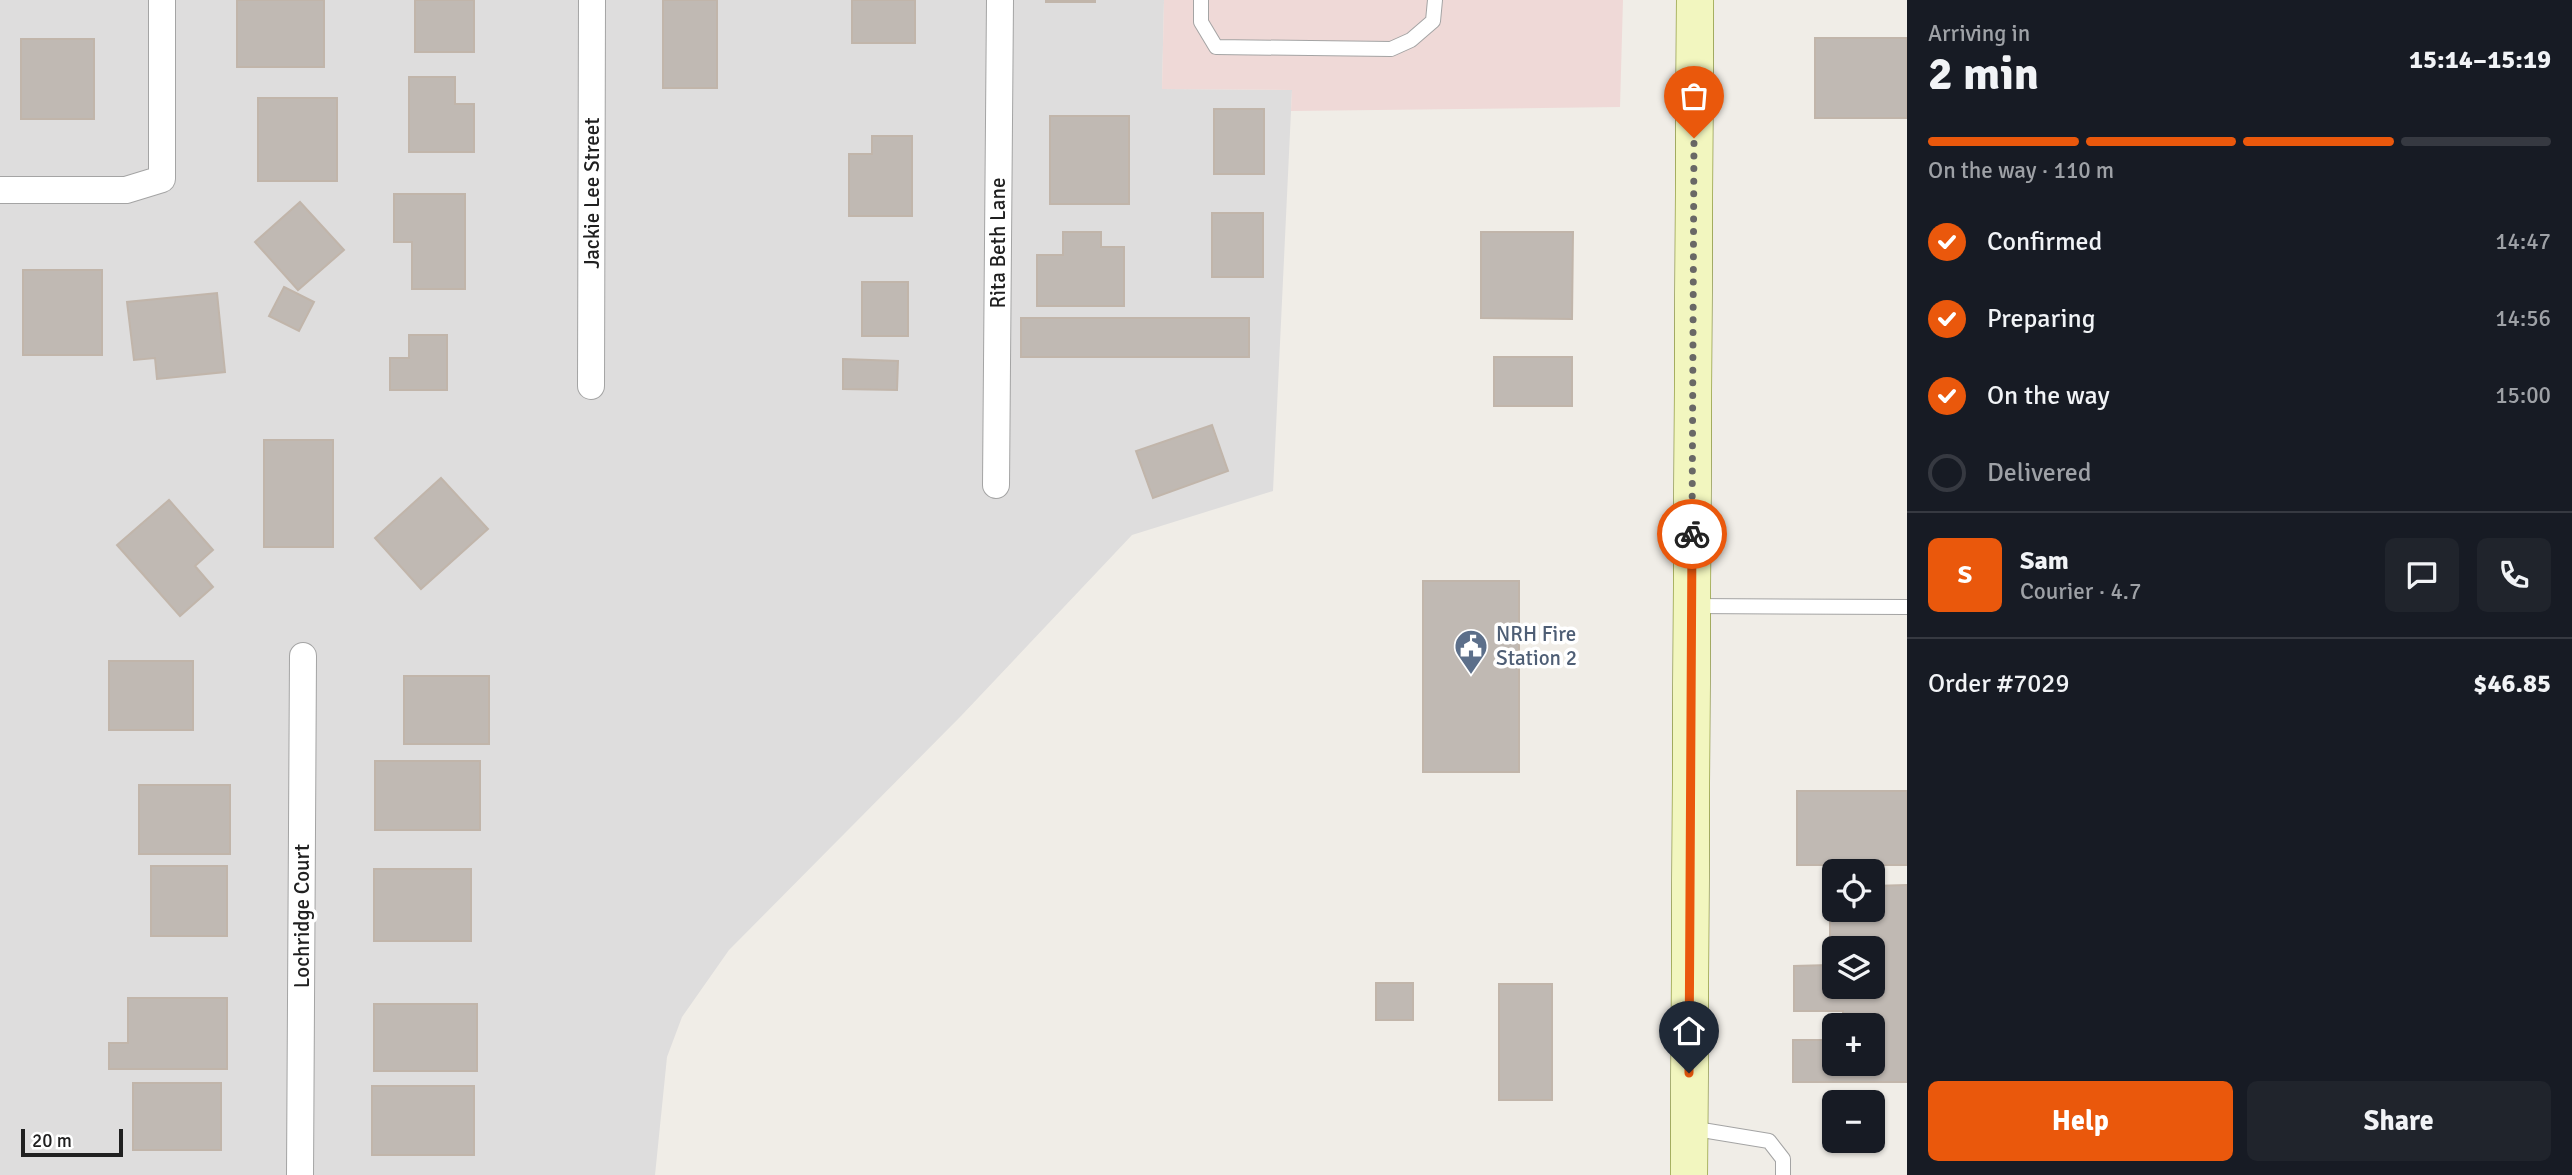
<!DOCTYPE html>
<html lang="en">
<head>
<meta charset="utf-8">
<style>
	:root { --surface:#171b24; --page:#20242c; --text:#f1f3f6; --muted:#9ea1a6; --line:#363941; --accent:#ea580c }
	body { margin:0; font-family:Signika,sans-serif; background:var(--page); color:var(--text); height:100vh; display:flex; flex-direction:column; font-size:26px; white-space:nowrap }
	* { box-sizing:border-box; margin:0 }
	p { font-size:23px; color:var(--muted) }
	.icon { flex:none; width:38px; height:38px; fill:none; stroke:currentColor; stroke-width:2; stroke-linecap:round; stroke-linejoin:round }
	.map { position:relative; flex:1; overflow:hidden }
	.drawer { display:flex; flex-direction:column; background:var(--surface); width:665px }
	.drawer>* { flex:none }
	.tools { position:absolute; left:1822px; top:859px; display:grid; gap:14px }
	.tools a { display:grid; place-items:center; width:63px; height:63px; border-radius:10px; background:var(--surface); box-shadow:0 2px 5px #0004; font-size:35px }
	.scale { position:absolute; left:21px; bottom:18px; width:102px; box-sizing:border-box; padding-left:7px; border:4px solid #202020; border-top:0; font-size:19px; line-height:24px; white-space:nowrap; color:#202020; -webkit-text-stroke:5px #fff; paint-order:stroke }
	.pin { position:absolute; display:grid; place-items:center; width:60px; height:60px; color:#fff; margin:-72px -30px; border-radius:50% 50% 50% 0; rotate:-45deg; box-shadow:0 0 7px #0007 }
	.pin .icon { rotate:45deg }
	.courier { position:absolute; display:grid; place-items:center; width:70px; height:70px; margin:-35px; border:5px solid #ea580c; border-radius:50%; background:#fff; color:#222; box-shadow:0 2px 9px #0007 }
	.head em { font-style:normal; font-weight:700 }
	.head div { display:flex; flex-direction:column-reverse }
	.head { display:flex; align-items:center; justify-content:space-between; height:119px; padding:0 21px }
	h1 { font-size:46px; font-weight:700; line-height:52px }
	.bar { display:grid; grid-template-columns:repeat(4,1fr); gap:10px 7px; align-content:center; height:84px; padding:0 21px }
	.bar i { height:9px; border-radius:5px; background:var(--line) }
	.bar .on { background:var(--accent) }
	.bar p { grid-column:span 4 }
	.line { display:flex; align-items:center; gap:18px; padding:0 21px; border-top:2px solid var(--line) }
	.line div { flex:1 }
	.round { display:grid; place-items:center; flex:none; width:74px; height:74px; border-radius:10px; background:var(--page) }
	ol { padding:0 21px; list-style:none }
	li { display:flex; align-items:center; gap:21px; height:77px }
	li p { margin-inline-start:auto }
	li .icon { padding:7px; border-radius:50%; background:var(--accent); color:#fff; stroke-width:4 }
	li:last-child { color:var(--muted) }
	li i { width:38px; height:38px; border:4px solid var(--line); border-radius:50% }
	.button { display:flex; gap:14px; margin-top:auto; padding:14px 21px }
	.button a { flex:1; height:80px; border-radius:10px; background:var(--accent); color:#fff; font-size:28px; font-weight:700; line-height:80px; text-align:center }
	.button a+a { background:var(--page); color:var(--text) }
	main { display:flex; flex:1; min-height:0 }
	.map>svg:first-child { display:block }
	.residential { fill:#dedddd }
	.commercial { fill:#efd9d7 }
	.building { fill:#c0b9b3; stroke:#c1b5aa; stroke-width:2; fill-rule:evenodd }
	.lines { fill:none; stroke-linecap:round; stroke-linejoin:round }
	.lane-casing { stroke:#a4a4a4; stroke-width:16 }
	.street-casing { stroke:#a4a4a4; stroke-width:28 }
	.secondary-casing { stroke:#65730b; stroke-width:38 }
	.lane { stroke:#fff; stroke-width:14 }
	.street { stroke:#fff; stroke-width:26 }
	.secondary { stroke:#f2f6bf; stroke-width:37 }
	.done { stroke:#696866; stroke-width:7; stroke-dasharray:0 12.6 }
	.route { stroke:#ea580c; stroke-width:9 }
	.labels { text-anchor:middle; stroke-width:7; stroke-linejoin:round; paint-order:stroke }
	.street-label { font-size:21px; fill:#202020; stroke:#fff }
	.service-label { font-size:21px; fill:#4e5e75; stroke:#fff; text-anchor:start }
</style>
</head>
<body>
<main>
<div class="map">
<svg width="1907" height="1175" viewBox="0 0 1907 1175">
	<rect width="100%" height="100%" fill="#f0ede7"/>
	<!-- residential -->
	<path class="residential" d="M0 0H1164L1162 89 1292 90 1273 491 1132 535 961 716 729 950 682 1017 667 1057 655 1175H0Z"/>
	<!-- commercial -->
	<path class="commercial" d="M1164 0H1623L1620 107 1291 111 1292 90 1162 89Z"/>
	<!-- building -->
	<g class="building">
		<rect x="237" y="0" width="87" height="67"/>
		<rect x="415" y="0" width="59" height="52"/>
		<rect x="663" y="0" width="54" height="88"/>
		<rect x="852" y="0" width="63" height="43"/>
		<rect x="1046" y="0" width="49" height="2"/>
		<rect x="1815" y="38" width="92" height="80"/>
		<rect x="21" y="39" width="73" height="80"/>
		<path d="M409 77H455V104H474V152H409Z"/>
		<rect x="258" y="98" width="79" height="83"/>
		<rect x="1214" y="109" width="50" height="65"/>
		<rect x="1050" y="116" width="79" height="88"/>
		<path d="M872 136H912V216H849V154H872Z"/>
		<path d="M394 194H465V289H412V242H394Z"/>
		<path d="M300 202 344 250 298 290 255 242Z"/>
		<rect x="1212" y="213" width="51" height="64"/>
		<path d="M1063 232H1101V247H1124V306H1037V255H1063Z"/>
		<path d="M1481 232H1573L1572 319 1481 318Z"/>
		<rect x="23" y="270" width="79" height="85"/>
		<rect x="862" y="282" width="46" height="54"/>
		<path d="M284 287 314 302 299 331 269 316Z"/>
		<path d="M217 293 225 372 157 379 155 358 134 360 127 302Z"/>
		<rect x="1021" y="318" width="228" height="39"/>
		<path d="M409 335H447V390H390V358H409Z"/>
		<rect x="1494" y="357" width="78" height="49"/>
		<path d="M843 359 898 361 897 390 843 389Z"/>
		<path d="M1212 425 1228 471 1153 498 1136 451Z"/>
		<rect x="264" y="440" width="69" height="107"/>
		<path d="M441 478 488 529 421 589 375 538Z"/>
		<path d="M169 500 213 550 195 566 213 587 180 616 117 545Z"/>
		<rect x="1423" y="581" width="96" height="191"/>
		<rect x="109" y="661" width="84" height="69"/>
		<rect x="404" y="676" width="85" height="68"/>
		<rect x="375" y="761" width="105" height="69"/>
		<rect x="139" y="785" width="91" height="69"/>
		<rect x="1797" y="791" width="110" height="74"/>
		<rect x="151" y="866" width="76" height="70"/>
		<rect x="374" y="869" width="97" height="72"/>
		<path d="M1907 885V1082H1793V1040H1834V1064H1872V1026H1843V1011H1794V966L1830 965V886H1834V910H1872V886ZM1834 948H1872V987H1834Z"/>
		<rect x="1376" y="983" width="37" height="37"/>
		<rect x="1499" y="984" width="53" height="116"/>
		<path d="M128 998H227V1069H109V1043H128Z"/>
		<rect x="374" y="1004" width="103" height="67"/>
		<rect x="133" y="1083" width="88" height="67"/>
		<rect x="372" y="1086" width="102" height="69"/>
	</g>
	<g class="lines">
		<defs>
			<g id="lane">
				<path d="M1201 0V22L1216 47 1391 49 1411 40 1433 21 1435 0"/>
				<path d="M1692 606 1907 607"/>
				<path d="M1690 1128 1769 1141 1783 1159V1175"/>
			</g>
			<g id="street">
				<path d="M0 190H126L162 179V0"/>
				<path d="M591 386 592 0"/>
				<path d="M996 485 1000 0"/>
				<path d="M300 1175 303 656"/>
			</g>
			<path id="secondary" d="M1689 1175 1695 0"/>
		</defs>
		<!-- lane casing -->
		<use href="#lane" class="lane-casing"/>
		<!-- street casing -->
		<use href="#street" class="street-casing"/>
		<!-- secondary casing -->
		<use href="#secondary" class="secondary-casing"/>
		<!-- lane -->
		<use href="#lane" class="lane"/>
		<!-- street -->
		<use href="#street" class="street"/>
		<!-- secondary -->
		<use href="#secondary" class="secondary"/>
	</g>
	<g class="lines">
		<!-- done -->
		<path class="done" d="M1692 534 1694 138"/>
		<!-- route -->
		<path class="route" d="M1689 1073 1692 534"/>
	</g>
	<!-- icons -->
	<defs>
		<symbol id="civic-pin" viewBox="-11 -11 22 30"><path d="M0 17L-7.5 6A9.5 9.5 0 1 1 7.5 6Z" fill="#5c6f8a" stroke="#fff"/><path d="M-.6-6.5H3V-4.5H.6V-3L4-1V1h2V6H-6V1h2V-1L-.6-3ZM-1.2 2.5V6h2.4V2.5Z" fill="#fff"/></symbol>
	</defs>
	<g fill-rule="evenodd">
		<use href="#civic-pin" x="1452" y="627" width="38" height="52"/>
	</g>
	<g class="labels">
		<!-- street labels -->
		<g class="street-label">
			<text transform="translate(592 193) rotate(-90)" y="7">Jackie Lee Street</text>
			<text transform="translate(998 243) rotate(-90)" y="7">Rita Beth Lane</text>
			<text transform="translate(302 916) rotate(-90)" y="7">Lochridge Court</text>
		</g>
		<!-- service labels -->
		<g class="service-label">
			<text x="1496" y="641">NRH Fire<tspan x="1496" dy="24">Station 2</tspan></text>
		</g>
	</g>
</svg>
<div class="tools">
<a><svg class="icon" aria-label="locate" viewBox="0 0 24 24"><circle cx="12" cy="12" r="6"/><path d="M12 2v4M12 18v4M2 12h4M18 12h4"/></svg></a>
<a><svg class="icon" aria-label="layers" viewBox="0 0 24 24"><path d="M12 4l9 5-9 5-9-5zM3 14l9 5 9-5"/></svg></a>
<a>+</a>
<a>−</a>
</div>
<div class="scale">20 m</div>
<div class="pin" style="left:1694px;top:138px;background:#ea580c"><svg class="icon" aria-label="bag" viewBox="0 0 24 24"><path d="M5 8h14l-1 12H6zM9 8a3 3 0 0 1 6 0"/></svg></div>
<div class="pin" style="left:1689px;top:1073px;background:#1f2937"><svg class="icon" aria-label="home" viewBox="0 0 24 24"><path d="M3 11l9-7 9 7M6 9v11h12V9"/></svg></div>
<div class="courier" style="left:1692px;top:534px"><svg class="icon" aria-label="bike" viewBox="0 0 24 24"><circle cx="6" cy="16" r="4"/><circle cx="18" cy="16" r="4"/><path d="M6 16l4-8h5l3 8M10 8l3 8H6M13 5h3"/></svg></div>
</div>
<section class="drawer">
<div class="head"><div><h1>2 min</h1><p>Arriving in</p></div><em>15:14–15:19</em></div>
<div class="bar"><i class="on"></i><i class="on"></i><i class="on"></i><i></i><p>On the way · 110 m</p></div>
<ol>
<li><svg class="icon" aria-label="check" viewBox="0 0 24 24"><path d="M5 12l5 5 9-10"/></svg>Confirmed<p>14:47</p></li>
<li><svg class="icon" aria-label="check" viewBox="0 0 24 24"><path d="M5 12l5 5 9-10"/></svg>Preparing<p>14:56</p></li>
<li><svg class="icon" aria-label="check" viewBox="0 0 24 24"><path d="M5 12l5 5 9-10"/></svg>On the way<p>15:00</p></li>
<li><i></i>Delivered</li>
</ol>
<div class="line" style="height:126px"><b class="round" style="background:var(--accent);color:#fff">S</b><div><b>Sam</b><p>Courier · 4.7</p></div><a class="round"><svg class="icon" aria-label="chat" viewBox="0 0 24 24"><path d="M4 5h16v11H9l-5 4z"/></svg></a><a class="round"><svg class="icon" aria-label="phone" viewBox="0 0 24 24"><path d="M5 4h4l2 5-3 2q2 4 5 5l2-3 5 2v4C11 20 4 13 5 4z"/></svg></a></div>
<div class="line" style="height:91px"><div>Order #7029</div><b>$46.85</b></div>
<div class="button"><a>Help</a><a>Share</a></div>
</section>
</main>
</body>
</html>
